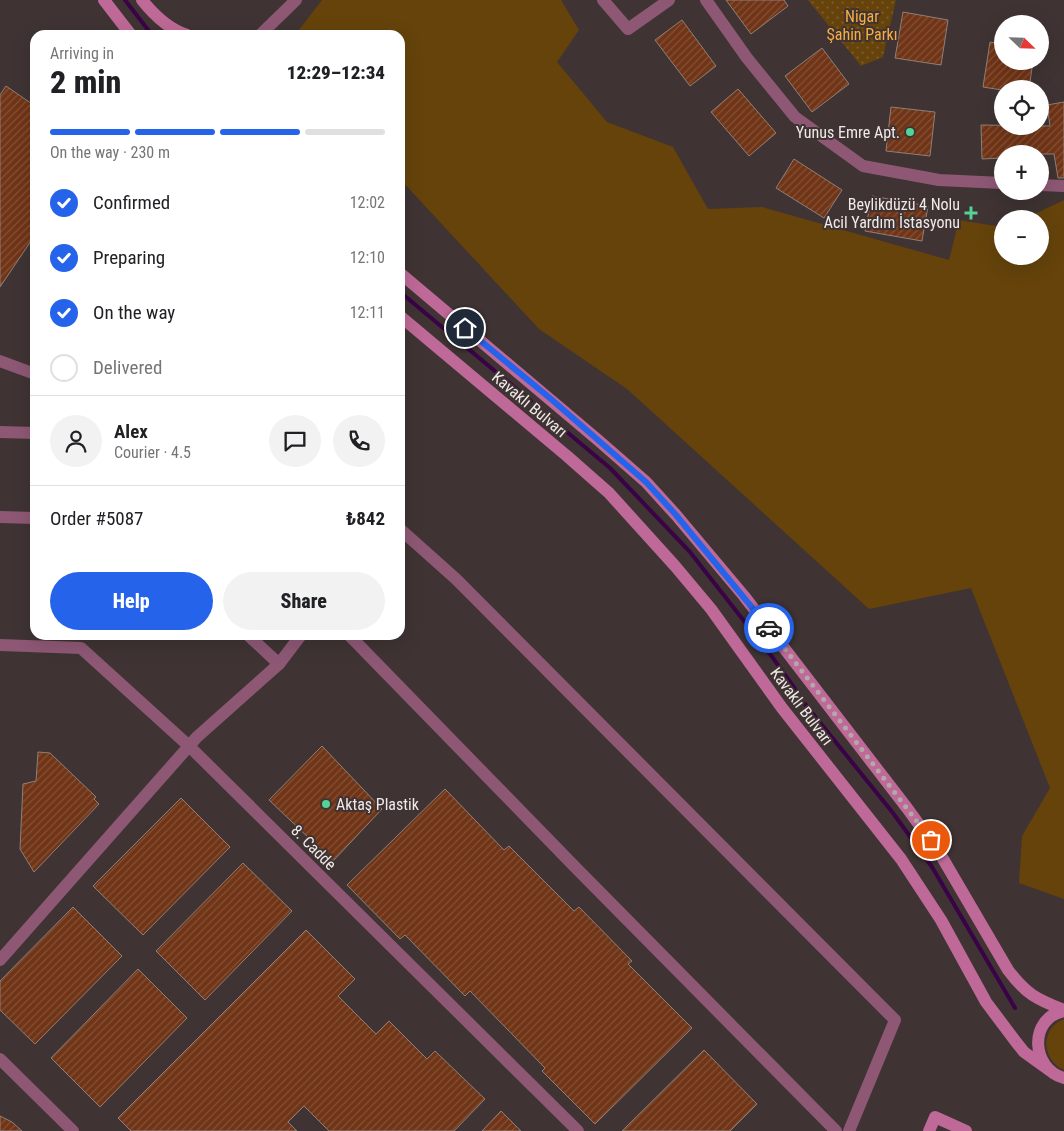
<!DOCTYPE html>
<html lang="en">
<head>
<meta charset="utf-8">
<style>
	:root { --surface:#fff; --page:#f2f2f2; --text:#202124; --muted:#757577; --line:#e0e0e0; --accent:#2563eb }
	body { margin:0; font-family:"Roboto Condensed",sans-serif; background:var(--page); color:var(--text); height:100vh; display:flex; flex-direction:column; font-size:19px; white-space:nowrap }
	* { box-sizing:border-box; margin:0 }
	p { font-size:16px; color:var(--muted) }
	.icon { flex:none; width:28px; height:28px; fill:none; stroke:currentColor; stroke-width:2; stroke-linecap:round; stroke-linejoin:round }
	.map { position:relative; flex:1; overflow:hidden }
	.sheet { position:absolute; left:30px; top:30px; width:375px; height:610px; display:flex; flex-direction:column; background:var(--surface); border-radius:15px; box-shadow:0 5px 20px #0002 }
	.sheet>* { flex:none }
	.needle { width:32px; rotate:113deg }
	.tools { position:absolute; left:994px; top:15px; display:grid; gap:10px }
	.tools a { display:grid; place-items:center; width:55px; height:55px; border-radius:50%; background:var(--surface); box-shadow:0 5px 20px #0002; font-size:25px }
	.pin { position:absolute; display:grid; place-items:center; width:42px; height:42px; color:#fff; margin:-21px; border:2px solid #fff; border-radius:50%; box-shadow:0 1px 5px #0007 }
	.courier { position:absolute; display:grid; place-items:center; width:50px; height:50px; margin:-25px; border:4px solid #2563eb; border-radius:50%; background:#fff; color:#222; box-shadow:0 1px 6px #0007 }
	.headline em { font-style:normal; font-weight:800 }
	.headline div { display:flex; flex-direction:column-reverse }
	.headline { display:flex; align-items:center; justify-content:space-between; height:85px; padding:0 20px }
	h1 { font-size:32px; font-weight:800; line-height:38px }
	.bar { display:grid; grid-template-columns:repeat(4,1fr); gap:8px 5px; align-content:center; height:60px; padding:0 20px }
	.bar i { height:6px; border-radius:4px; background:var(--line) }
	.bar .on { background:var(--accent) }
	.bar p { grid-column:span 4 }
	.line { display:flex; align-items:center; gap:12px; padding:0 20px; border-top:1px solid var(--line) }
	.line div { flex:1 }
	.round { display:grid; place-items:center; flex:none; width:52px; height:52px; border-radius:26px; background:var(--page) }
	ol { padding:0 20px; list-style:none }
	li { display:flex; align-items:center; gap:15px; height:55px }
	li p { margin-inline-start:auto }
	li .icon { padding:5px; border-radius:50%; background:var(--accent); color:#fff; stroke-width:4 }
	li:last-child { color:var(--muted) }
	li i { width:28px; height:28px; border:2px solid var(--line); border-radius:50% }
	.action { display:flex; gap:10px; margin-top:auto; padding:10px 20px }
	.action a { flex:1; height:58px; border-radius:30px; background:var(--accent); color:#fff; font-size:20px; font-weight:800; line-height:58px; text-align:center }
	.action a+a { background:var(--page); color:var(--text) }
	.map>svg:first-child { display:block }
	.green { fill:#65430b }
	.park { fill:url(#park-dots) }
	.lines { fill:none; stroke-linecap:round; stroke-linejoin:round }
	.stream { stroke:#3a0347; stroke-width:4 }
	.building { fill:url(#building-hatch); stroke:#8d807a }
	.street { stroke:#8e5875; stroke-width:12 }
	.secondary { stroke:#be6997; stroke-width:12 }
	.done { stroke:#b3a9a9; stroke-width:5; stroke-dasharray:0 9 }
	.route { stroke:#2563eb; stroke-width:6 }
	.poi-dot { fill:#53d396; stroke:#3f3333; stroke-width:2 }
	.labels { text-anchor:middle; stroke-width:4; stroke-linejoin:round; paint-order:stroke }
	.park-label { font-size:16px; fill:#f9af3f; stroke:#3f3333 }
	.poi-label { font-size:16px; fill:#f1e9e9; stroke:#3f3333; text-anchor:end }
	.street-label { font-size:16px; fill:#f1e9e9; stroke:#3f3333 }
</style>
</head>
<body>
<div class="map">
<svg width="1064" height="1131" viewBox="0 0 1064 1131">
	<defs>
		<pattern id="park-dots" width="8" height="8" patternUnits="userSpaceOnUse" patternTransform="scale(1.25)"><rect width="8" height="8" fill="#65430b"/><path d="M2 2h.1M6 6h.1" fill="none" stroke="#7c5e2f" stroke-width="1.8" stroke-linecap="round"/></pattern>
		<pattern id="building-hatch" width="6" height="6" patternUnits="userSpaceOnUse" patternTransform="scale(1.25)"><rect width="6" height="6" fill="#703416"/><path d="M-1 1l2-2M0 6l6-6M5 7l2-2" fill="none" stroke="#855138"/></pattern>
	</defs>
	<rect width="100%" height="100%" fill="#3f3333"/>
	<!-- green -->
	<g class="green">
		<path d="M322 0H561L579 30 557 62 607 122 673 147 708 209 762 207 949 260 959 220 1002 227V256H1040V219H1024L1064 200V899L1019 883 1022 836 1050 788 971 588 869 609 627 389 539 329 400 179V35H295Z"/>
		<path d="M1064 1019V1070C1041 1060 1040 1028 1064 1019Z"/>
	</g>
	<!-- park -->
	<path class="park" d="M808 0H896L883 57 861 66Z"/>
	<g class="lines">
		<!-- stream -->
		<g class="stream">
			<path d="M125 0 152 35"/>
			<path d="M400 292 531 401"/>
			<path d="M543 412 610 468 690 552 773 658 795 689"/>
			<path d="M805 704 893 813 932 867 1015 1008"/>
		</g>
	</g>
	<!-- building -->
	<g class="building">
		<path d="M726 0H784L788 6 751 34Z"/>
		<path d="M903 12 948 20 941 65 895 58Z"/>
		<path d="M682 20 716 66 690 86 655 40Z"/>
		<path d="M990 42 1002 44V61H1033L1029 89H1002V90L983 87Z"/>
		<path d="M822 48 849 84 812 112 785 76Z"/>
		<path d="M6 86 35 106V235L0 287V95Z"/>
		<path d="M738 89 776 133 749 156 711 112Z"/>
		<path d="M1064 102V178H1058L1054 154H1002V158L982 159 981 125 1050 126 1047 105Z"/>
		<path d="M891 107 935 112 930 156 886 151Z"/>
		<path d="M794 159 842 190 824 218 776 188Z"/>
		<path d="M872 196 928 206 922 241 865 231Z"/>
		<path d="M322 746 382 809 333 861 269 800Z"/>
		<path d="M38 752 50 753 96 797 94 799 99 804 34 872 20 849 23 784 36 781Z"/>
		<path d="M445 789 504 850 509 846 574 911 579 907 632 961 628 964 692 1028 595 1124 542 1071 545 1068 470 991 465 996 405 935 400 939 347 885Z"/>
		<path d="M181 798 230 847 143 935 93 886Z"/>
		<path d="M243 863 292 911 205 1000 156 951Z"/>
		<path d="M73 907 122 956 35 1044 0 1010V981Z"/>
		<path d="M306 930 355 979 338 996 376 1034 389 1021 427 1059 435 1051 485 1099 454 1131H329L304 1106 288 1122 297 1131H131L118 1118Z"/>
		<path d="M138 969 187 1018 100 1107 51 1058Z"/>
		<path d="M704 1050 757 1104 730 1131H622Z"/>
		<path d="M501 1111 521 1131H482Z"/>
		<path d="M0 1116 12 1122 22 1131H0Z"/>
	</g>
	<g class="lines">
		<!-- street -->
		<g class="street">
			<path d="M603 0 628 29 669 0"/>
			<path d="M706 0 747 58 795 117 863 166 939 180 1002 183"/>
			<path d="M260 35 296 0"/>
			<path d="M1040 185 1064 186"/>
			<path d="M0 361 35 374"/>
			<path d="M0 432 35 433"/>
			<path d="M0 517 35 518"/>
			<path d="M400 529 456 579 895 1020 849 1131"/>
			<path d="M248 635 279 664"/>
			<path d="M349 635 578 870 836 1131"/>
			<path d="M0 645 81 648 189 746 578 1131"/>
			<path d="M0 960 197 737 279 664 301 635"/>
			<path d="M0 1059 73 1131"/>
		</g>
		<!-- secondary -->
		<g class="secondary">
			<path d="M104 0 131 35"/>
			<path d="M142 0C154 15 168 29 187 35"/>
			<path d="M400 273 598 440 646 482 676 515 744 596 907 808 939 852 1008 970C1026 994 1036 999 1064 1010"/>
			<path d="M400 316 567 456 609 493 675 566 711 609 782 708 901 859 941 920 986 1002 1016 1042 1024 1052 1049 1070"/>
			<path d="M1064 1011C1028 1018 1031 1069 1064 1078"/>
			<path d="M929 1131 935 1117 966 1131"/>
		</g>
	</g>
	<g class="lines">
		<!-- done -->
		<path class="done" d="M769 628 931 840"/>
		<!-- route -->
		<path class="route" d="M465 328 551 399 646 482 676 515 769 628"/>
	</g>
	<!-- markers -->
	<g class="poi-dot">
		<circle cx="910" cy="132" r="5"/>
		<path d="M968.5 205.5h5v5h5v5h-5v5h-5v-5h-5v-5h5z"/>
		<circle cx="326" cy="804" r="5"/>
	</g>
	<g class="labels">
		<!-- park labels -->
		<g class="park-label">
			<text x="862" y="22">Nigar<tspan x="862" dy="18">Şahin Parkı</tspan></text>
		</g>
		<!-- poi labels -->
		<g class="poi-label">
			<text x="900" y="138">Yunus Emre Apt.</text>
			<text x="960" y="210">Beylikdüzü 4 Nolu<tspan x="960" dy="18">Acil Yardım İstasyonu</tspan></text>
			<text x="336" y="810" text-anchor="start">Aktaş Plastik</text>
		</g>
		<!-- street labels -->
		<g class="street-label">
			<text transform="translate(530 404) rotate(40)" y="6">Kavaklı Bulvarı</text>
			<text transform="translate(802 706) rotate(53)" y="6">Kavaklı Bulvarı</text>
			<text transform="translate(314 847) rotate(45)" y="6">8. Cadde</text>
		</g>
	</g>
</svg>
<div class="tools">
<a><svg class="needle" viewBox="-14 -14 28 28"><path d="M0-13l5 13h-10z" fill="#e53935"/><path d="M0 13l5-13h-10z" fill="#757577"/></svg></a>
<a><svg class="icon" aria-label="locate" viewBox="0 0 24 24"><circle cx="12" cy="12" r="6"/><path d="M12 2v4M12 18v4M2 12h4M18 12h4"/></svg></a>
<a>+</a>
<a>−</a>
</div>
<div class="pin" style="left:931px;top:840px;background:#ea580c"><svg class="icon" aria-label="bag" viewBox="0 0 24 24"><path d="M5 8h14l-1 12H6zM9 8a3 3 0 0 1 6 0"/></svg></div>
<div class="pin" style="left:465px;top:328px;background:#1f2937"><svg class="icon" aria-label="home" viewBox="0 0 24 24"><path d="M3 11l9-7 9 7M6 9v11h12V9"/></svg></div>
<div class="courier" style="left:769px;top:628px"><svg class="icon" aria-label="car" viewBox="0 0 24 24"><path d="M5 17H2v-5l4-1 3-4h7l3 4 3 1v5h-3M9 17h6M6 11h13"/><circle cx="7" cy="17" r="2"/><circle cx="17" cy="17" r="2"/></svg></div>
<section class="sheet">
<div class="headline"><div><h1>2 min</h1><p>Arriving in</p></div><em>12:29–12:34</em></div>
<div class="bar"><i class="on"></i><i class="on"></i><i class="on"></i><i></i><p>On the way · 230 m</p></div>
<ol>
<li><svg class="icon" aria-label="check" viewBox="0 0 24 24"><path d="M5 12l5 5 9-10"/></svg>Confirmed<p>12:02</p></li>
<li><svg class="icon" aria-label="check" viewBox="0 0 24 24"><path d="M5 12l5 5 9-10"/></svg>Preparing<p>12:10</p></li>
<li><svg class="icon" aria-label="check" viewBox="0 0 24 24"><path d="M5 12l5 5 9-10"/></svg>On the way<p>12:11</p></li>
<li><i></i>Delivered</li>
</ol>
<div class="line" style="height:90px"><a class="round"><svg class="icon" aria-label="person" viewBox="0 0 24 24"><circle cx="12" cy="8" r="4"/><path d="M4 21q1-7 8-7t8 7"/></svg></a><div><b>Alex</b><p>Courier · 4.5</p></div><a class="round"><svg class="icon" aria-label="chat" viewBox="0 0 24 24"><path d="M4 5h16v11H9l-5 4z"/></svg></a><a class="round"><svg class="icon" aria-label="phone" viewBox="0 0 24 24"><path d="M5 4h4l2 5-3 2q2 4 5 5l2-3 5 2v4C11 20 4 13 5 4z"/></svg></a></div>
<div class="line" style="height:65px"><div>Order #5087</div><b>₺842</b></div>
<div class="action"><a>Help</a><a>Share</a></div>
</section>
</div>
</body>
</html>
